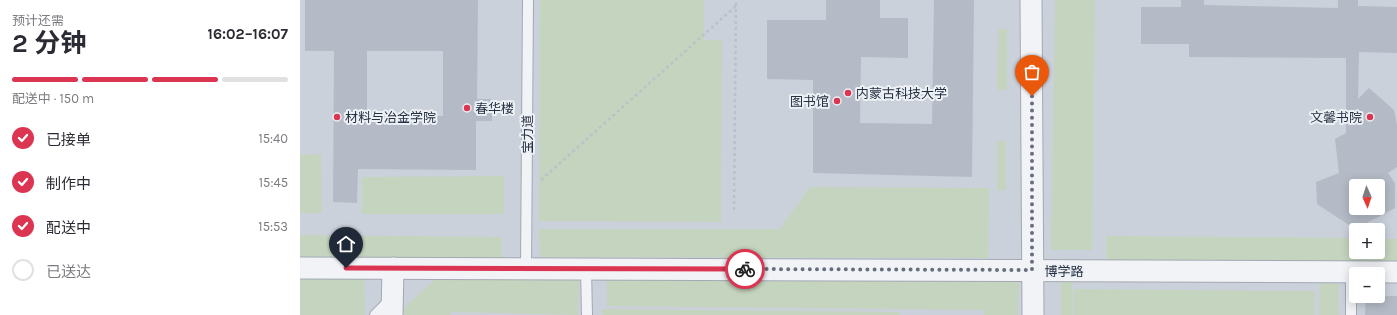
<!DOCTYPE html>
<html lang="zh">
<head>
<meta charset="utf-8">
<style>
	:root { --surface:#fff; --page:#f2f2f3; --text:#2b2b33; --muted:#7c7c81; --line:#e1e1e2; --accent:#db3552 }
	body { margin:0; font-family:Karla,"Noto Sans SC",sans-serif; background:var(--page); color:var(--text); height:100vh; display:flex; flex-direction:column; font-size:15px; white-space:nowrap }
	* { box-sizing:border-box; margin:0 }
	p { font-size:13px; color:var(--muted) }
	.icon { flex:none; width:22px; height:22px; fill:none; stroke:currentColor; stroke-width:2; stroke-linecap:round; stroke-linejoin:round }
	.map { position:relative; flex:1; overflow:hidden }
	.sheet { display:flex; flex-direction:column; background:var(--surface); width:300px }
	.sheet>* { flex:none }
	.needle { width:26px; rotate:177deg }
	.fabs { position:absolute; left:1049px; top:179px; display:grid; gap:8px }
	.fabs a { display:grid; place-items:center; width:36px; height:36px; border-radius:4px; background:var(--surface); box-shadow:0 2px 10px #0003; font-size:20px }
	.pin { position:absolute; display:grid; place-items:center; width:34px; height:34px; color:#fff; margin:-41px -17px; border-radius:50% 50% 50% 0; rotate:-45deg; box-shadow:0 0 4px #0007 }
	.pin .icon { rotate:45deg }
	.courier { position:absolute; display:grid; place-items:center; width:40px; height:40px; margin:-20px; border:3px solid #db3552; border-radius:50%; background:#fff; color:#222; box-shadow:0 1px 5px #0007 }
	.summary em { font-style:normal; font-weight:700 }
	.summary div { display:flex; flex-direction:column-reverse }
	.summary { display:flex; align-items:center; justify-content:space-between; height:68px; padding:0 12px }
	h1 { font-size:26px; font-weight:700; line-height:30px }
	.bar { display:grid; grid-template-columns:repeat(4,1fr); gap:6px 4px; align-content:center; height:48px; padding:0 12px }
	.bar i { height:5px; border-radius:3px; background:var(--line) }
	.bar .selected { background:var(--accent) }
	.bar p { grid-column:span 4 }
	ol { padding:0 12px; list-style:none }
	li { display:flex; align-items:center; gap:12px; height:44px }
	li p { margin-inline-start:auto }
	li .icon { padding:4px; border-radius:50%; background:var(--accent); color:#fff; stroke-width:4 }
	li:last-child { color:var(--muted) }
	li i { width:22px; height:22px; border:2px solid var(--line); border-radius:50% }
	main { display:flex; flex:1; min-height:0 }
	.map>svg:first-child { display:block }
	.built { fill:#cbd1db; fill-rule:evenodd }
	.green { fill:#c4d4be }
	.building { fill:#b4bbc6; fill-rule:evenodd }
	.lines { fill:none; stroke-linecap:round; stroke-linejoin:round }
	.lane-casing { stroke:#a3a9b3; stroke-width:12 }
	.street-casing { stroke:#a3a9b3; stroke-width:23 }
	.path { stroke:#bcc0c8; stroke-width:2.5; stroke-dasharray:3 3; stroke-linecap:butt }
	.lane { stroke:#f1f3f7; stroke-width:10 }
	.street { stroke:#f1f3f7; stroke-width:21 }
	.done { stroke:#666e7c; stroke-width:4; stroke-dasharray:0 7.2 }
	.route { stroke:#db3552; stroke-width:5 }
	.poi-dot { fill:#db3552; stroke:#edf1f6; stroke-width:1.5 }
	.labels { text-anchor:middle; stroke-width:4; stroke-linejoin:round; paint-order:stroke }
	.poi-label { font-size:13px; fill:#253041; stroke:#edf1f6; text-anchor:start }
	.street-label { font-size:13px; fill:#253041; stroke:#edf1f6 }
</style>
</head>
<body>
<main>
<section class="sheet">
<div class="summary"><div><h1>2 分钟</h1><p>预计还需</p></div><em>16:02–16:07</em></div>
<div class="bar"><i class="selected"></i><i class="selected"></i><i class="selected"></i><i></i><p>配送中 · 150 m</p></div>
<ol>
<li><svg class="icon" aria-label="check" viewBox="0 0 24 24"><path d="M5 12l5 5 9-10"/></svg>已接单<p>15:40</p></li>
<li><svg class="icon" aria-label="check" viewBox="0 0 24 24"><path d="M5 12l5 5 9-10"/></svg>制作中<p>15:45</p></li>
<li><svg class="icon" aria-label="check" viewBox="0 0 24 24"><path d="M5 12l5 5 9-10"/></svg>配送中<p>15:53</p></li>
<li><i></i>已送达</li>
</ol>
</section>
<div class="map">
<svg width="1097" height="315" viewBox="0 0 1097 315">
	<rect width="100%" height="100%" fill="#dee2e9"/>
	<!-- built -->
	<path class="built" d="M0 0H1097V315H0ZM1056 186H1078V208H1056ZM1056 230H1078V252H1056ZM1056 274H1078V296H1056Z"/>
	<!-- green -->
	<g class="green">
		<path d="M240 0H404V40H422L421 222 239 221Z"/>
		<path d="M755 0H795L792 250H751Z"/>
		<path d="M698 29H707V90H697Z"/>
		<rect x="697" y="141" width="9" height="49"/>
		<path d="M21 154 22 213H0V155Z"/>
		<path d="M204 176V214H62V177Z"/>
		<path d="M510 187 689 188 688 258 240 257 239 229H480Z"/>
		<path d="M0 235 202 237V259L0 258Z"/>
		<path d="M806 236 1056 238V252H1078V239H1097V264L806 261Z"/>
		<path d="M307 276 719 280 718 315H684V310L307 306Z"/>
		<path d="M0 277H64L65 315H0Z"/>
		<path d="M135 279 279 280 278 315 153 312 149 315H104L103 309Z"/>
		<rect x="761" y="281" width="11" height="34"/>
		<path d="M1020 283 1039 284 1038 315H1019Z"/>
		<path d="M773 289 1015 291 1014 315H773Z"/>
		<path d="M302 309 600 312V315H302Z"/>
	</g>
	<!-- building -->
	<g class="building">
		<path d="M5 0H178L177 99H192V121H176V170L58 169 57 203 33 202 34 51H5ZM67 51H143V116H67Z"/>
		<path d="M526 0H580V18H608V58L561 57 560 123 632 124 634 0H674L672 177 513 173V80L467 79V20H526Z"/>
		<path d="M881 0H904V5L1038 8V0H1058V6L1097 7V53L1059 52 1058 99 1069 88 1094 110 1097 125V167L1088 173 1095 183V208L1055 229 1017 204 1016 182 1039 173 1035 139 1046 133V58L889 57V44H841V7H881ZM1056 186H1078V208H1056Z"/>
		<path d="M1066 296H1097V315H1065Z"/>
	</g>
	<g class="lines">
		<defs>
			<g id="lane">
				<path d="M226 269 228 0"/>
				<path d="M286 269 287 315"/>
				<path d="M75 315 91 299"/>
				<path d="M1051 315V271"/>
			</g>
			<g id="street">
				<path d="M731 0 733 315"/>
				<path d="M0 268 1097 272"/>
				<path d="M92 315 93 268"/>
			</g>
		</defs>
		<!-- lane casing -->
		<use href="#lane" class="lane-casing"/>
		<!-- street casing -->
		<use href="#street" class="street-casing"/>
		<!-- path -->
		<g class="path">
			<path d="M241 180 436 6"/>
			<path d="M434 210 436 0"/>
		</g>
		<!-- lane -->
		<use href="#lane" class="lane"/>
		<!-- street -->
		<use href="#street" class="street"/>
	</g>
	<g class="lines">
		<!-- done -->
		<path class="done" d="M445 269 732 270V96"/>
		<!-- route -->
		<path class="route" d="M46 268 445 269"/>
	</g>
	<!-- markers -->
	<g class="poi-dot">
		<circle cx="548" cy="93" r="4"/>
		<circle cx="537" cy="101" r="4"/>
		<circle cx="167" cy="108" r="4"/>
		<circle cx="37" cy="117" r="4"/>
		<circle cx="1070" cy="117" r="4"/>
	</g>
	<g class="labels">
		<!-- poi labels -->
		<g class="poi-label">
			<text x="556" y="98">内蒙古科技大学</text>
			<text x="529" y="106" text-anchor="end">图书馆</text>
			<text x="175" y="113">春华楼</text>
			<text x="45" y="122">材料与冶金学院</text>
			<text x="1062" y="122" text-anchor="end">文馨书院</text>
		</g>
		<!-- street labels -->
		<g class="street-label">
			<text transform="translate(227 134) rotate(-90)" y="5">宝力道</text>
			<text x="764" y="276">博学路</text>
		</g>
	</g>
</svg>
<div class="fabs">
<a><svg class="needle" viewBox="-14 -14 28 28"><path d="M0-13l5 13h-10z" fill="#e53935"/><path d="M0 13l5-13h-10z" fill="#7c7c81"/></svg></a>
<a>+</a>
<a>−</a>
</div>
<div class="pin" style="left:732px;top:96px;background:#ea580c"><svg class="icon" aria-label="bag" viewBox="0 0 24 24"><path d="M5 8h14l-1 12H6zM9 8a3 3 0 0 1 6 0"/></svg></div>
<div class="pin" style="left:46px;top:268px;background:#1f2937"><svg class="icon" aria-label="home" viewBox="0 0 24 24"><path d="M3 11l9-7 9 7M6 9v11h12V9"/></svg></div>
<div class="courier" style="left:445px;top:269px"><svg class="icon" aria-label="bike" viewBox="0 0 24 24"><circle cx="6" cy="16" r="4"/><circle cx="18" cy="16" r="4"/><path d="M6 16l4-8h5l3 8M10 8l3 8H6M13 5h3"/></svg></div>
</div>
</main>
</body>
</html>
